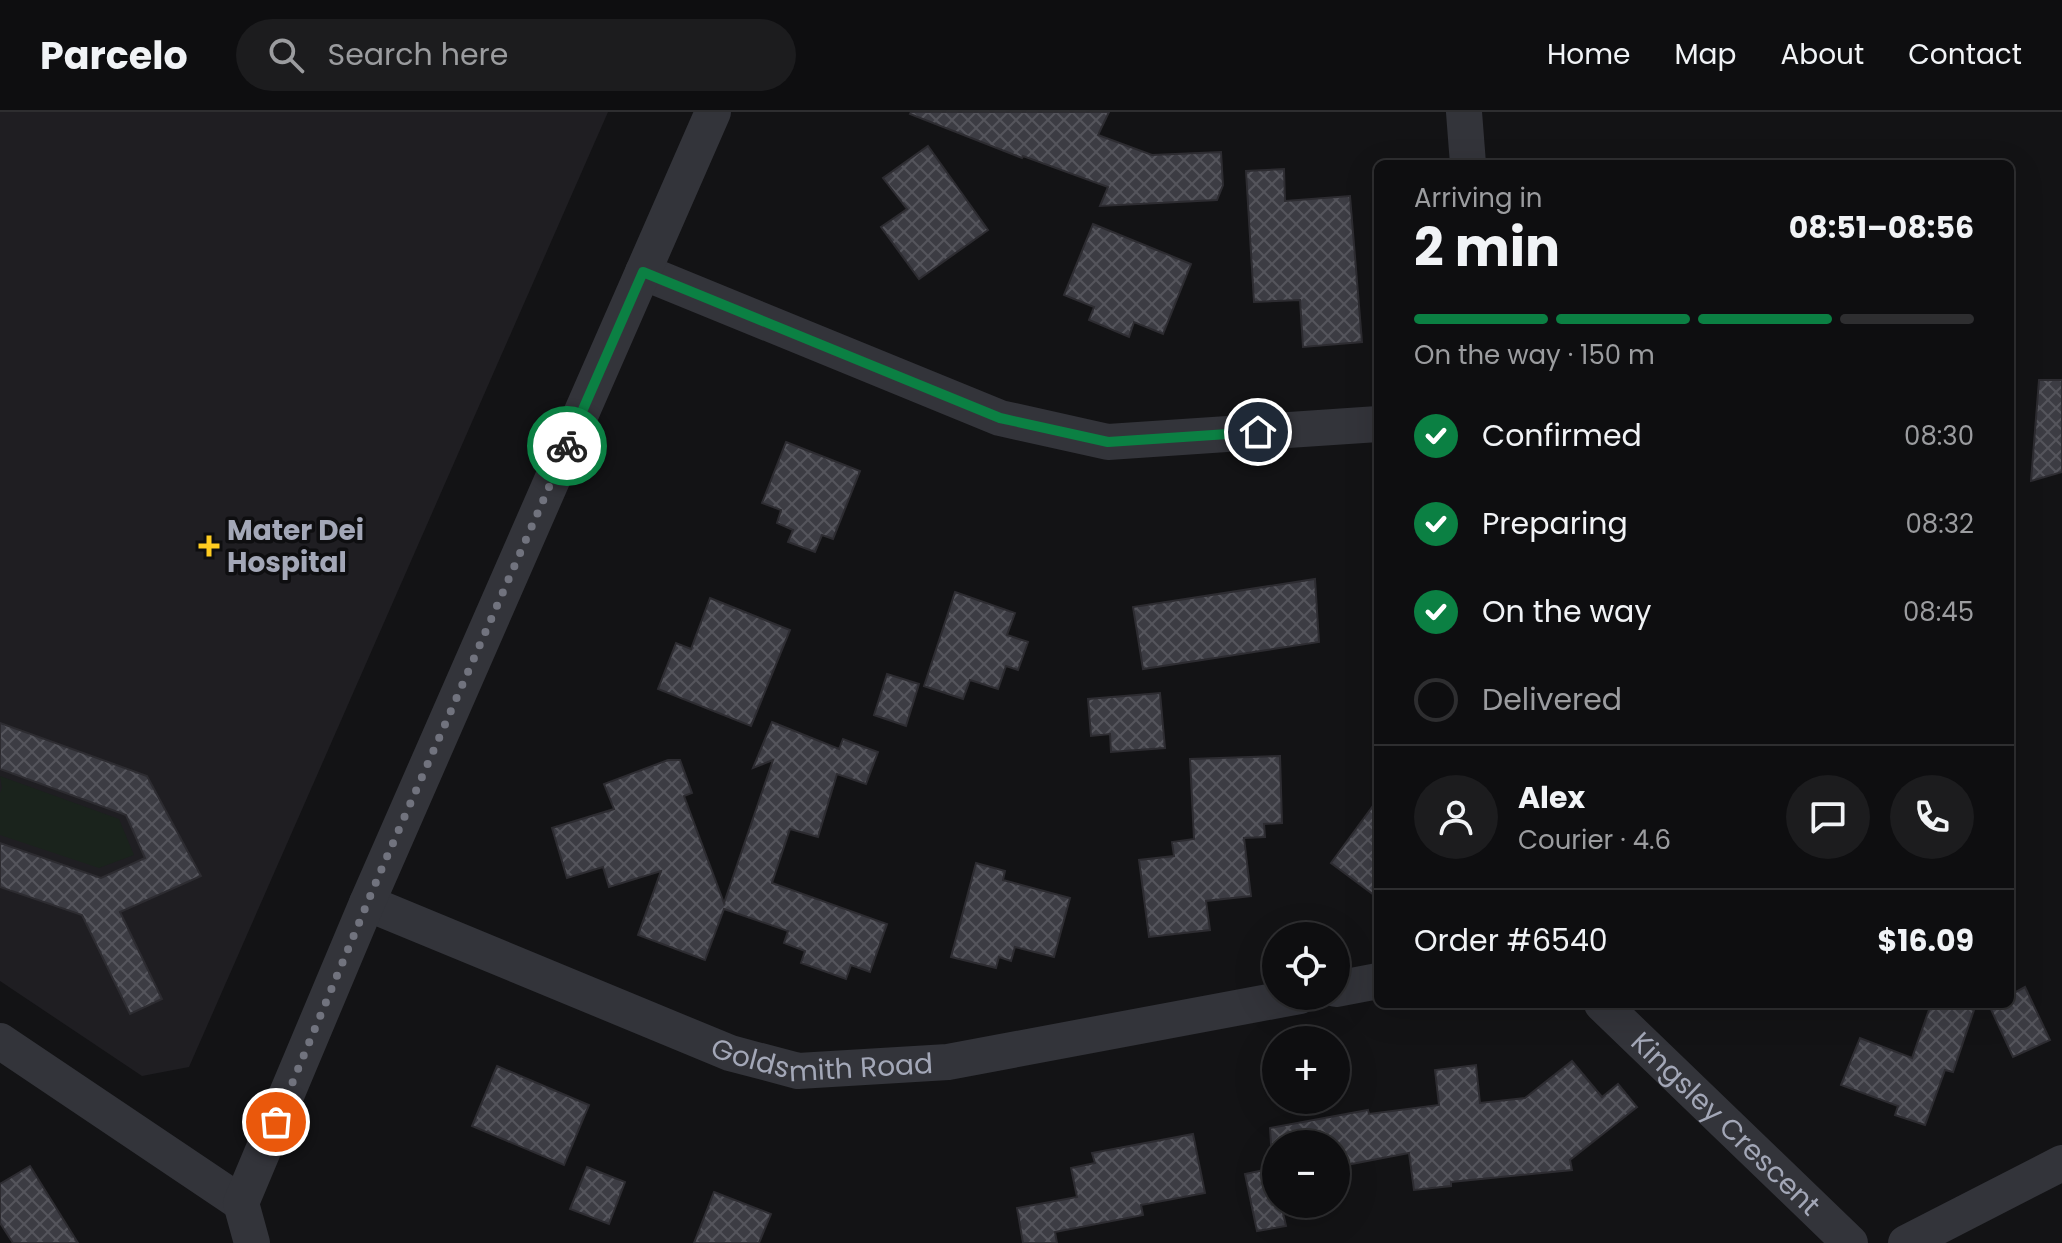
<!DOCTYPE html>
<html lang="en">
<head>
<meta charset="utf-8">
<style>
	:root { --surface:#0e0e10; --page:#1c1c1e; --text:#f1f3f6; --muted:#9b9c9f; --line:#2e2e30; --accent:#0b8043 }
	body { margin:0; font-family:Poppins,sans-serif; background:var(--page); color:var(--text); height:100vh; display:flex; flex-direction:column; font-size:30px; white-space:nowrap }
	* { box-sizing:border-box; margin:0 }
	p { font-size:26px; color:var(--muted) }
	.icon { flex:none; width:44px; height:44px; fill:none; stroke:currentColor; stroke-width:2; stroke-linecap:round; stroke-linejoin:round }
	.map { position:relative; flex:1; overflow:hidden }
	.panel { position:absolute; left:1374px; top:48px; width:640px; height:848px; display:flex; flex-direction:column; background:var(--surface); border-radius:12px; box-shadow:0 8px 32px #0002,0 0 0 2px var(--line) }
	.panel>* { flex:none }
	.tools { position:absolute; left:1262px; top:810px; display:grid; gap:16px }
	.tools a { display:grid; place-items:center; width:88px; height:88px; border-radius:50%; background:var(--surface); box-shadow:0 8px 32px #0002,0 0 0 2px var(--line); font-size:40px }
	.pin { position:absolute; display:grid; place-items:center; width:68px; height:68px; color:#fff; margin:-34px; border:4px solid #fff; border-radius:50%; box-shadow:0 2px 8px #0007 }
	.courier { position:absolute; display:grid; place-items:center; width:80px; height:80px; margin:-40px; border:6px solid #0b8043; border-radius:50%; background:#fff; color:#222; box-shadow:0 2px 10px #0007 }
	.head em { font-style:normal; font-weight:700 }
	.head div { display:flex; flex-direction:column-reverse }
	.head { display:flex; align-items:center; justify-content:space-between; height:136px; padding:0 40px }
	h1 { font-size:52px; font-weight:700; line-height:60px }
	.bar { display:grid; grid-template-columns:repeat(4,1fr); gap:12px 8px; align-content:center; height:96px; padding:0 40px }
	.bar i { height:10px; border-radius:6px; background:var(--line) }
	.bar .active { background:var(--accent) }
	.bar p { grid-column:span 4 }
	.line { display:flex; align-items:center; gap:20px; padding:0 40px; border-top:2px solid var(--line) }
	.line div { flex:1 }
	.round { display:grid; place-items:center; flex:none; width:84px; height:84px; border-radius:42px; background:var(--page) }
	ol { padding:0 40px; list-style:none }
	li { display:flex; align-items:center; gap:24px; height:88px }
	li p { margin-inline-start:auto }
	li .icon { padding:8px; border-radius:50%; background:var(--accent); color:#fff; stroke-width:4 }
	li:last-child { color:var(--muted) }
	li i { width:44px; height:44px; border:4px solid var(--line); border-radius:50% }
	header { display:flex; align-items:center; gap:48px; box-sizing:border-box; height:112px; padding:0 40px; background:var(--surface); border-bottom:2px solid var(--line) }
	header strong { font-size:38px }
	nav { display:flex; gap:44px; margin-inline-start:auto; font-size:28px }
	.search { width:560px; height:72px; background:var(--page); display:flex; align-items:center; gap:20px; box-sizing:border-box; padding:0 28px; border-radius:44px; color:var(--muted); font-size:30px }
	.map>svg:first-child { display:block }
	.built { fill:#1f1e22 }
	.green { fill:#1a231c }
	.building { fill:url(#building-cross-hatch); stroke:#2d2c31; stroke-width:2 }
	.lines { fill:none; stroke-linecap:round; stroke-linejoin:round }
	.street { stroke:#33343a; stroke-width:36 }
	.done { stroke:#71737e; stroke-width:8; stroke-dasharray:0 14.4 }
	.route { stroke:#0b8043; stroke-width:10 }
	.poi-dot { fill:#ffcc20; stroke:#0e0e10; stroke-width:3 }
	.labels { text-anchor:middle; stroke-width:7; stroke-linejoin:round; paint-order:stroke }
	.poi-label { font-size:28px; font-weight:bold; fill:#a3a7b7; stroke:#0e0e10; text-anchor:start }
	.street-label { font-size:28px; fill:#a3a7b7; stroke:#0e0e10 }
</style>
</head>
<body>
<header>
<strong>Parcelo</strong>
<div class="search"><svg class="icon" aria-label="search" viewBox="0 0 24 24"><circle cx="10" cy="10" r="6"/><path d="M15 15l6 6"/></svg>Search here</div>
<nav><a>Home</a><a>Map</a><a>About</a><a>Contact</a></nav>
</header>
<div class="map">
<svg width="2062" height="1131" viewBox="0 0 2062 1131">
	<defs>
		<pattern id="building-cross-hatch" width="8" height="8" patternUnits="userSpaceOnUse" patternTransform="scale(2)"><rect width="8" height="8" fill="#3c3c43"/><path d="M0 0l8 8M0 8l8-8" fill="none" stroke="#55555c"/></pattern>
	</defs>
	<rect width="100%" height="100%" fill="#131315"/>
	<!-- built -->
	<path class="built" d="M0 0H608L189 955 142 964 0 869Z"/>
	<!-- green -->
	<path class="green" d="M0 664 119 707 134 743 99 756 0 723V681L2 676Z"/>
	<!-- building -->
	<g class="building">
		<path d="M911 0H1109L1098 23 1152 43 1221 40 1223 73 1217 88 1100 94 1108 75 1023 44 1022 46 910 2Z"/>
		<path d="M928 34 988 118 919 167 881 115 907 97 883 66Z"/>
		<path d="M1284 57 1285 89 1350 84 1362 230 1303 235 1300 188 1254 190 1246 59Z"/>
		<path d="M1093 112 1191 152 1163 222 1134 210 1129 225 1089 208 1094 195 1064 183Z"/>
		<path d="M2039 268H2062V360L2031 369Z"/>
		<path d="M786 330 860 359 833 427 822 423 815 440 788 430 793 418 777 411 781 398 762 391Z"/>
		<path d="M1315 467 1319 530 1143 557 1133 495Z"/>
		<path d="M955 480 1015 501 1007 523 1028 530 1018 558 1006 554 998 577 970 568 963 587 924 574Z"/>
		<path d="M710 486 790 518 751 614 658 577 676 531 691 537Z"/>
		<path d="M887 562 919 572 906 614 874 603Z"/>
		<path d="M1160 581 1165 636 1111 640 1110 622 1091 624 1088 587Z"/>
		<path d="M772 610 839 637 843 627 878 640 866 672 837 662 818 725 790 717 772 771 887 812 870 860 851 853 846 867 801 851 805 839 784 831 788 819 724 797 705 848 638 823 661 759 609 775 603 755 567 766 552 716 614 697 604 672 668 648H680L692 681 684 684 724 791 773 648 753 656Z"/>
		<path d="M0 611 147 664 201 764 120 800 162 887 130 902 82 803 0 775V731L101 766 145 746 126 703 0 657Z"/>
		<path d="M1280 644 1282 711 1264 712 1265 725 1244 726 1251 784 1206 789 1210 818 1149 825 1139 748 1174 744 1172 730 1194 727 1190 647Z"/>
		<path d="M1378 687V786L1331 751Z"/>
		<path d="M976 751 1005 759 1003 768 1070 786 1054 845 1015 835 1011 849 999 845 996 856 951 845Z"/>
		<path d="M2025 875 2050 928 2013 945 1989 893 2010 892V883Z"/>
		<path d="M1931 892H1958L1974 898 1953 960 1945 958 1925 1013 1895 1003 1898 994 1841 973 1860 926 1912 946Z"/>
		<path d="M1572 949 1602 985 1618 972 1637 995 1570 1048 1572 1058 1451 1070V1074L1414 1078 1409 1041 1336 1055V1032H1271L1270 1016 1368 998 1369 1002 1439 993 1435 958 1476 953 1480 991 1525 986Z"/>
		<path d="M497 954 589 993 564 1053 472 1014Z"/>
		<path d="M1193 1022 1205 1081 1141 1093 1143 1103 1055 1120 1057 1131H1023L1017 1096 1077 1085 1071 1056 1095 1051 1092 1041Z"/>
		<path d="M30 1054 78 1131H13L0 1111V1072Z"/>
		<path d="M587 1055 625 1070 609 1112 570 1097Z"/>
		<path d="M1273 1056 1276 1070V1092H1281L1286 1114 1257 1119 1245 1062Z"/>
		<path d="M714 1080 771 1102 759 1131H694Z"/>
	</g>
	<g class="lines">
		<!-- street -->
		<g class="street">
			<path d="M1464 0 1468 52"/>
			<path d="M643 160 1000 306 1108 330 1378 312"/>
			<path id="s1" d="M367 791 730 941 798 959 948 950 1300 884"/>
			<path d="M1336 877 1378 869"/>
			<path id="s2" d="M1602 892 1850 1131"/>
			<path d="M0 929 241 1091"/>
			<path d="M252 1131 241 1091 367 791 713 0"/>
			<path d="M1906 1131 2062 1051"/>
		</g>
	</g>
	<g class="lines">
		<!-- done -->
		<path class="done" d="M276 1010 379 763 567 334"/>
		<!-- route -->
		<path class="route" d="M567 334 643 160 1000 306 1108 330 1258 320"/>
	</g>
	<!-- markers -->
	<path class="poi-dot" d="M205 422h8v8h8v8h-8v8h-8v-8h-8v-8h8z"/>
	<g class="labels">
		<!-- poi labels -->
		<g class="poi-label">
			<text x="227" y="428">Mater Dei<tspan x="227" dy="32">Hospital</tspan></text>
		</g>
		<!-- street labels -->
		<g class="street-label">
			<text dy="10" stroke="none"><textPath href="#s1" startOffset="486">Goldsmith Road</textPath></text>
			<text dy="10" stroke="none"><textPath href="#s2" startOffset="172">Kingsley Crescent</textPath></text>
		</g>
	</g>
</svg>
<div class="tools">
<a><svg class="icon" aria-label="locate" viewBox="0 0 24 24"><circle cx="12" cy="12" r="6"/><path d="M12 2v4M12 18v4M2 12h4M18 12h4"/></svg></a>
<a>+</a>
<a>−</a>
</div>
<div class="pin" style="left:276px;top:1010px;background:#ea580c"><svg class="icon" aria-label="bag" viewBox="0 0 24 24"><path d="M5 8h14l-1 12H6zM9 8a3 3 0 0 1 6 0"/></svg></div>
<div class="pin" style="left:1258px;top:320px;background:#1f2937"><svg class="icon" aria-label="home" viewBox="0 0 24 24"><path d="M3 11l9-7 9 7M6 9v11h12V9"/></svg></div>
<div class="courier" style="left:567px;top:334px"><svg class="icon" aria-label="bike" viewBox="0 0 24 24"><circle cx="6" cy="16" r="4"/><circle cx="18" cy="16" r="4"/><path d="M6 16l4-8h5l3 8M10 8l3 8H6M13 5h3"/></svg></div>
<section class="panel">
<div class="head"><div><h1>2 min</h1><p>Arriving in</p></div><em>08:51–08:56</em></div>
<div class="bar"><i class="active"></i><i class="active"></i><i class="active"></i><i></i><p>On the way · 150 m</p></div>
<ol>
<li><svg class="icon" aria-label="check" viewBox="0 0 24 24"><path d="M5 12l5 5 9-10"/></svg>Confirmed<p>08:30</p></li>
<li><svg class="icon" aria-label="check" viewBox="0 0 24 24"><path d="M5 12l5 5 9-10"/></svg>Preparing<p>08:32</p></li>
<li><svg class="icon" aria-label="check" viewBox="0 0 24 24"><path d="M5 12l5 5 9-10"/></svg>On the way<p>08:45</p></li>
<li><i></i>Delivered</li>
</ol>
<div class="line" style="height:144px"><a class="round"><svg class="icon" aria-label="person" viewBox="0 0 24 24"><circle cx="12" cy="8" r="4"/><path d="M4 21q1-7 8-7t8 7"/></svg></a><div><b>Alex</b><p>Courier · 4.6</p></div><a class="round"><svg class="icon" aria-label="chat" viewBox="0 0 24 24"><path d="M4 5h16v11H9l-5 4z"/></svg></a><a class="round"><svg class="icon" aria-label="phone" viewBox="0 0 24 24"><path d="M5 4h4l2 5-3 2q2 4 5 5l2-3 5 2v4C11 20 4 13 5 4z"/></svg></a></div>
<div class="line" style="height:104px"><div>Order #6540</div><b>$16.09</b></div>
</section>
</div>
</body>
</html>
